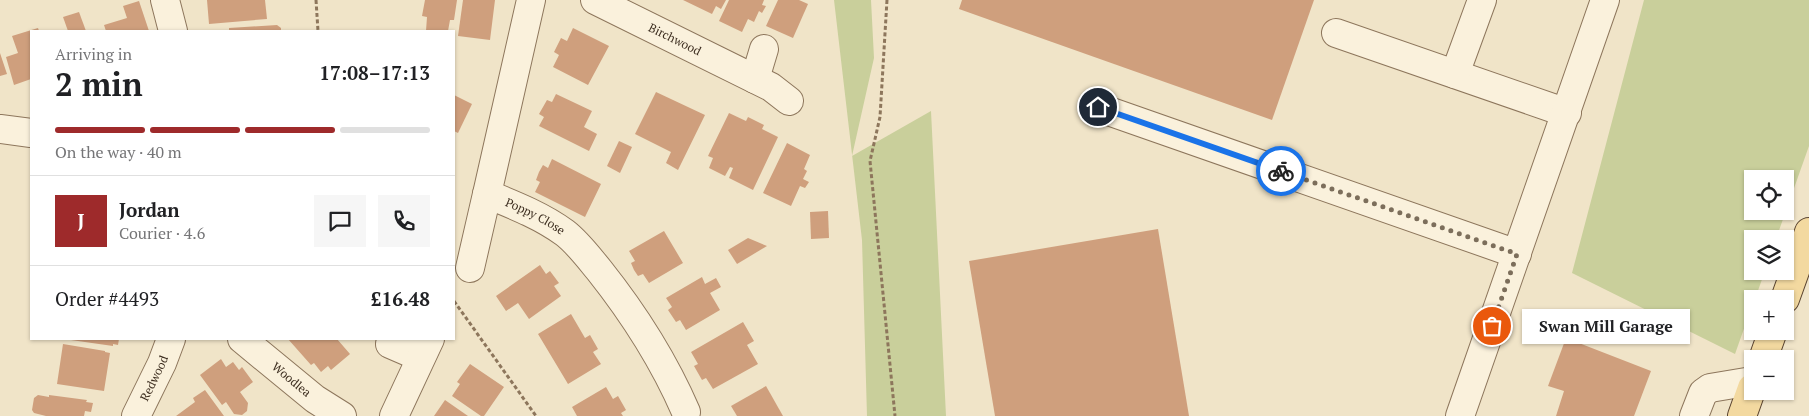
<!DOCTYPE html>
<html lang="en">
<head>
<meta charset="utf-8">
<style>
	:root { --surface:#fff; --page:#f6f6f6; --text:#202124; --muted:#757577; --line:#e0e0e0; --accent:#9e2a2b }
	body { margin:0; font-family:"PT Serif",serif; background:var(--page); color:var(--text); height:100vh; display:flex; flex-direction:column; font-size:19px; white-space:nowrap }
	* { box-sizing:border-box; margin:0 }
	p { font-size:16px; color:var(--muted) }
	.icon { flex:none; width:28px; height:28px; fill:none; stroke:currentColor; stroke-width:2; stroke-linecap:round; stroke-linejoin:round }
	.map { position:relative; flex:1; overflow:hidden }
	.sheet { position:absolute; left:30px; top:30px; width:425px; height:310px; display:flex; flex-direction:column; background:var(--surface); border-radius:0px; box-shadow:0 1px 4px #0004 }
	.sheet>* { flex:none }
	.buttons { position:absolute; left:1744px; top:170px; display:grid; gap:10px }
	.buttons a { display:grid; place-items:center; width:50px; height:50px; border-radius:0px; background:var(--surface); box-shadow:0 1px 4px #0004; font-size:25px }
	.pin { position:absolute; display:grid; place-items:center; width:42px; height:42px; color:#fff; margin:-21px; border:2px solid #fff; border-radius:50%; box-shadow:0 1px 5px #0007 }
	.courier { position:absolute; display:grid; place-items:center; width:50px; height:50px; margin:-25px; border:4px solid #1a73e8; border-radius:50%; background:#fff; color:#222; box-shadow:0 1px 6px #0007 }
	.bubble { position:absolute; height:35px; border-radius:0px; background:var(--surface); box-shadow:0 1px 4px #0004; font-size:16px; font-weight:700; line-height:35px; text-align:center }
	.summary em { font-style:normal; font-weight:700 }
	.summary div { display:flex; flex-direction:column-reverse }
	.summary { display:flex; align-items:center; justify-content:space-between; height:85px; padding:0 25px }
	h1 { font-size:32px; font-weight:700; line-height:38px }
	.bar { display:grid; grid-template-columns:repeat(4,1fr); gap:8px 5px; align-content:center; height:60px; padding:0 25px }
	.bar i { height:6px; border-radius:4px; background:var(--line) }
	.bar .selected { background:var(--accent) }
	.bar p { grid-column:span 4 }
	.line { display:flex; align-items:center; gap:12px; padding:0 25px; border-top:1px solid var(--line) }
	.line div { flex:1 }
	.round { display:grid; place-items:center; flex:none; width:52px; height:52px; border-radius:0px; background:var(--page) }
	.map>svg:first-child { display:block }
	.green { fill:#c9cf9b; fill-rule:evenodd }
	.building { fill:#cf9f7d }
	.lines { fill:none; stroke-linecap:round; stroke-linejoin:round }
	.minor-casing { stroke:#8d765c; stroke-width:30 }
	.major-casing { stroke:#5b4430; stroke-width:30 }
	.path { stroke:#8d765c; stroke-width:3; stroke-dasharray:4 2.5; stroke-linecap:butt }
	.minor { stroke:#faf1dc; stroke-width:28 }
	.major { stroke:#f3d9a0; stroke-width:28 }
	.done { stroke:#7c6e5b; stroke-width:5; stroke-dasharray:0 9 }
	.route { stroke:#1a73e8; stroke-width:6 }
	.labels { text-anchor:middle; stroke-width:4; stroke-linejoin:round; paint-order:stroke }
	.street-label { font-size:12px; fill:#3d2e20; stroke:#f7eed8 }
</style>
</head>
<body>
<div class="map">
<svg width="1809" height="416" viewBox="0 0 1809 416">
	<rect width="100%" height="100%" fill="#f0e4c8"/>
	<!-- green -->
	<g class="green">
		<path d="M834 0H871L874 58 852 156 931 111 946 416H867L862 240Z"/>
		<path d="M1644 0H1809V146L1776 239H1752V271H1765L1755 299H1752V306L1735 354 1572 273ZM1752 179H1785V211H1752Z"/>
	</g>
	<!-- building -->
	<g class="building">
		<path d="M207 0H265L267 19 209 24Z"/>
		<path d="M425 0H457L454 20H450L448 31H426L427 17 422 16Z"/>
		<path d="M463 0H495L490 40 458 36Z"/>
		<path d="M683 0H726L721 9 716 6 712 14Z"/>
		<path d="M729 0H764L762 5 766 6 762 13 759 11 754 22 748 19 742 32 719 21Z"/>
		<path d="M778 0H799L808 4 793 38 766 26Z"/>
		<path d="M962 0H1314L1272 120 959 9Z"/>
		<path d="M139 1 149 31H106L104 25 127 18 123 6Z"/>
		<path d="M79 12 86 31H68L63 17Z"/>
		<path d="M277 25 281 28V31H229V28Z"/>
		<path d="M38 28 39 31H31V79L14 85 6 57 18 53 12 36Z"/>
		<path d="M573 28 609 46 588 85 553 67 559 55 554 52 561 38 567 41Z"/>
		<path d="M0 53 7 74 0 76Z"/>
		<path d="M656 92 705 115 678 170 666 163 671 152 635 134Z"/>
		<path d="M556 94 592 111 584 127 597 134 589 151 539 126 544 117 539 114 547 100 552 102Z"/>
		<path d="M454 95 472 104 458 133 454 131Z"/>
		<path d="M729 113 746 121 748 117 764 125 762 129 778 137 753 190 729 178 733 168 730 167 725 176 709 168 713 158 708 156Z"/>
		<path d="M619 141 632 147 620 173 607 166Z"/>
		<path d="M787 143 810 155 804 169 807 171 803 179 809 182 805 188 800 186 791 206 763 193Z"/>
		<path d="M552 159 601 184 585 217 535 192 540 182 536 180 539 172 543 165 548 168Z"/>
		<path d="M828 211 829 238 811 239 810 212Z"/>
		<path d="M1158 229 1189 416H995L969 261Z"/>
		<path d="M664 231 683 263 649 283 643 274 638 276 634 270 631 263 635 261 629 251Z"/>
		<path d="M748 238 767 246 737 264 728 250Z"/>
		<path d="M540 265 546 274 550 271 559 283 554 286 561 296 529 319 518 303 506 311 496 296Z"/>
		<path d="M702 277 705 284 716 278 721 287 710 293 720 310 686 330 680 320 676 322 668 310 672 307 666 298Z"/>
		<path d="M571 314 585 338 590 335 598 349 593 352 601 364 568 384 538 334Z"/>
		<path d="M743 322 754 341 747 345 758 364 713 389 706 378 702 380 694 366 698 364 691 352Z"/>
		<path d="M1566 338 1651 371 1634 416H1556L1564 391 1548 386Z"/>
		<path d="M71 339H119L118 345 113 344V346L71 340Z"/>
		<path d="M288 339H337L350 354 331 370 328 366 321 372 314 363 311 365Z"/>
		<path d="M63 344 105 351V352L110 353 104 391 57 384Z"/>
		<path d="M221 359 226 367 233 362 239 370 242 367 253 382 240 392 248 403 247 411 242 415 234 414 226 402 222 405 200 375Z"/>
		<path d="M470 364 504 387 484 416H481L452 396 460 384 457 382Z"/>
		<path d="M766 386 783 416H737L731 406Z"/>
		<path d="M606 387 613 399 618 396 626 410 621 413 623 416H577L572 407Z"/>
		<path d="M205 390 224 416H176L195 402 193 398Z"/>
		<path d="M38 395 49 397V395L87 400 86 402 93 403 91 412 85 411 84 416H46L34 413 32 410 34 398Z"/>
		<path d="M445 400 468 416H434Z"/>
	</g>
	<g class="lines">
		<defs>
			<g id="minor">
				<path d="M165 0 173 31"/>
				<path id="s1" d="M531 0 487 194C514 205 542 216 565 233 578 243 589 258 599 270 634 314 664 361 686 412"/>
				<path id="s2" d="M595 0 771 87 789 101"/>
				<path d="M1336 33 1567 113"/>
				<path d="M1455 74 1482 0"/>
				<path d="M755 79 764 49"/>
				<path d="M1097 107 1517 254"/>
				<path d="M0 129 31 133"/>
				<path d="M470 268 487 194"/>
				<path id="s3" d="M242 339 315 399 342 416"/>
				<path d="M390 344 420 357"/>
				<path id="s4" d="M136 416 162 363 171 339"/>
				<path d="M394 416 430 339"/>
				<path d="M1460 416 1605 0"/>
				<path d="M1694 416 1703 393 1710 388 1752 381"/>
			</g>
			<g id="major">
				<path d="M1785 299 1809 232"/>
				<path d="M1763 359 1773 331"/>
				<path d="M1742 416 1752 388"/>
			</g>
		</defs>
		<!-- minor casing -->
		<use href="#minor" class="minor-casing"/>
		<!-- major casing -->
		<use href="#major" class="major-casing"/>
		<!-- path -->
		<g class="path">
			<path d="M316 0 318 31"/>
			<path d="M887 0 880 117 870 161 895 416"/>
			<path d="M454 301 536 416"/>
		</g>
		<!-- minor -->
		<use href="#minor" class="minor"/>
		<!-- major -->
		<use href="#major" class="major"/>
	</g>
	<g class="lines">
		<!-- done -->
		<path class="done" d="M1281 171 1517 254 1492 326"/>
		<!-- route -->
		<path class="route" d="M1098 107 1281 171"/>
	</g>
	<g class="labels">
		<!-- street labels -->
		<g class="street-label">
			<text dy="4" stroke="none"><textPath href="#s2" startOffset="89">Birchwood</textPath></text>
			<text dy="4" stroke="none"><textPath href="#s1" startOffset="252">Poppy Close</textPath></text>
			<text dy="4" stroke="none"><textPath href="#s4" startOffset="42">Redwood</textPath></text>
			<text dy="4" stroke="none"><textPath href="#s3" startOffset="64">Woodlea</textPath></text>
		</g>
	</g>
</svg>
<div class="buttons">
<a><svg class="icon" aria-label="locate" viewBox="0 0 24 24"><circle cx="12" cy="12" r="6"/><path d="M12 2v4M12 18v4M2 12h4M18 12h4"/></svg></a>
<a><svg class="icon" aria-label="layers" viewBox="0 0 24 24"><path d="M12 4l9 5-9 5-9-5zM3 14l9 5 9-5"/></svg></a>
<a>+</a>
<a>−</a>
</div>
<div class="pin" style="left:1492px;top:326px;background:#ea580c"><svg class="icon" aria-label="bag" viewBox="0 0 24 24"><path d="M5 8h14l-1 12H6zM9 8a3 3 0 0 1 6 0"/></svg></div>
<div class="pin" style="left:1098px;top:107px;background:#1f2937"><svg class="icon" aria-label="home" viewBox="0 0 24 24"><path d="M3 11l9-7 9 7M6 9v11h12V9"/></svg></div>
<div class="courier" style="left:1281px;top:171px"><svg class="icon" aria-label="bike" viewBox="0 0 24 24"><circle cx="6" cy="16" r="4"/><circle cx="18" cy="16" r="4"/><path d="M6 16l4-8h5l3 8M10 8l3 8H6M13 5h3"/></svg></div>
<div class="bubble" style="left:1522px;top:309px;width:168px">Swan Mill Garage</div>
<section class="sheet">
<div class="summary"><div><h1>2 min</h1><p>Arriving in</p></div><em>17:08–17:13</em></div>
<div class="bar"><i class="selected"></i><i class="selected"></i><i class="selected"></i><i></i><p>On the way · 40 m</p></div>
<div class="line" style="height:90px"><b class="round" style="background:var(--accent);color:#fff">J</b><div><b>Jordan</b><p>Courier · 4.6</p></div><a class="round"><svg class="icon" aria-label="chat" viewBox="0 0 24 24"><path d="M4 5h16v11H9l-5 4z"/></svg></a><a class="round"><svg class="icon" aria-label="phone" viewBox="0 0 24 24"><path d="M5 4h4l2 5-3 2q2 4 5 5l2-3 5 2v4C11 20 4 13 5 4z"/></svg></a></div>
<div class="line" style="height:65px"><div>Order #4493</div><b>£16.48</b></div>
</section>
</div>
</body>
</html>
